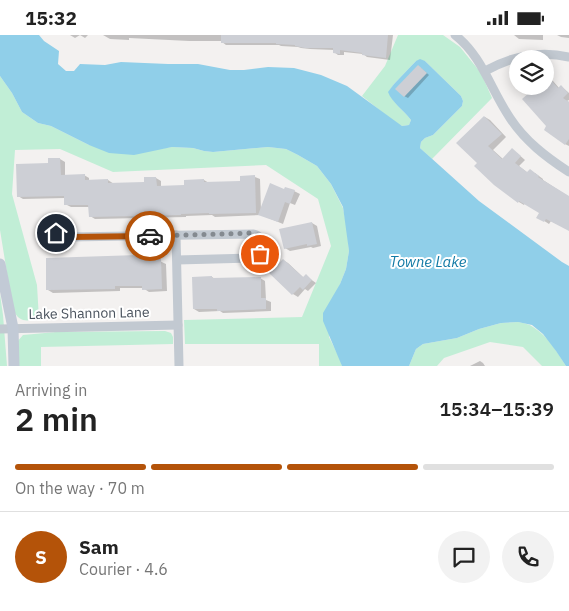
<!DOCTYPE html>
<html lang="en">
<head>
<meta charset="utf-8">
<style>
	:root { --surface:#fff; --page:#f2f2f2; --text:#222; --muted:#767676; --line:#e0e0e0; --accent:#b45309 }
	body { margin:0; font-family:"IBM Plex Sans",sans-serif; background:var(--page); color:var(--text); height:100vh; display:flex; flex-direction:column; font-size:19px; white-space:nowrap }
	* { box-sizing:border-box; margin:0 }
	p { font-size:16px; color:var(--muted) }
	.icon { flex:none; width:28px; height:28px; fill:none; stroke:currentColor; stroke-width:2; stroke-linecap:round; stroke-linejoin:round }
	.map { position:relative; height:331px; overflow:hidden }
	.sheet { display:flex; flex-direction:column; background:var(--surface); flex:1 }
	.sheet>* { flex:none }
	.fabs { position:absolute; left:509px; top:15px; display:grid; gap:10px }
	.fabs a { display:grid; place-items:center; width:45px; height:45px; border-radius:50%; background:var(--surface); box-shadow:0 2px 12px #0003; font-size:25px }
	.pin { position:absolute; display:grid; place-items:center; width:42px; height:42px; color:#fff; margin:-21px; border:2px solid #fff; border-radius:50%; box-shadow:0 1px 5px #0007 }
	.courier { position:absolute; display:grid; place-items:center; width:50px; height:50px; margin:-25px; border:4px solid #b45309; border-radius:50%; background:#fff; color:#222; box-shadow:0 1px 6px #0007 }
	.overview em { font-style:normal; font-weight:600 }
	.overview div { display:flex; flex-direction:column-reverse }
	.overview { display:flex; align-items:center; justify-content:space-between; height:85px; padding:0 15px }
	h1 { font-size:32px; font-weight:600; line-height:38px }
	.bar { display:grid; grid-template-columns:repeat(4,1fr); gap:8px 5px; align-content:center; height:60px; padding:0 15px }
	.bar i { height:6px; border-radius:4px; background:var(--line) }
	.bar .active { background:var(--accent) }
	.bar p { grid-column:span 4 }
	.line { display:flex; align-items:center; gap:12px; padding:0 15px; border-top:1px solid var(--line) }
	.line div { flex:1 }
	.round { display:grid; place-items:center; flex:none; width:52px; height:52px; border-radius:26px; background:var(--page) }
	.status { display:flex; justify-content:space-between; align-items:center; height:35px; padding:0 25px; background:var(--surface); direction:ltr }
	.status svg { height:14px; fill:currentColor }
	.map>svg:first-child { display:block }
	.green { fill:#c1eed6 }
	.water { fill:#90cfe9 }
	.shadow { fill:#0003 }
	.building { fill:#cdcfd5 }
	.lines { fill:none; stroke-linecap:round; stroke-linejoin:round }
	.minor { stroke:#c2c9d1; stroke-width:9 }
	.secondary { stroke:#c2cad6; stroke-width:11 }
	.done { stroke:#848a90; stroke-width:5; stroke-dasharray:0 9 }
	.route { stroke:#b45309; stroke-width:6 }
	.labels { text-anchor:middle; stroke-width:4; stroke-linejoin:round; paint-order:stroke }
	.street-label { font-size:14px; fill:#49525d; stroke:#fff }
	.water-label { font-size:15px; font-style:italic; fill:#137ba6; stroke:#fff }
</style>
</head>
<body>
<div class="status"><b>15:32</b><svg viewBox="0 0 49 12"><path d="M0 12V9h3v3zM5 12V6h3v6zM10 12V3h3v9zM15 12V0h3v12zM26 1h20v11H26zM47 4h2v5h-2z"/></svg></div>
<div class="map">
<svg width="569" height="331" viewBox="0 0 569 331">
	<rect width="100%" height="100%" fill="#f3f1f0"/>
	<!-- green -->
	<g class="green">
		<path d="M398 0H443L460 12 481 38 492 63 432 124 420 113 421 107 425 103 433 100 462 71 463 66 461 61 425 26H416L394 49 389 57C392 68 404 75 411 85L409 90 402 91 397 89 362 61 385 31Z"/>
		<path d="M0 41 12 58 22 77 38 88 51 91 89 110 158 114 172 112 193 113 204 116 213 117 268 112 286 114 298 120 317 131 331 149 343 173 347 193 349 216 346 234 340 249 329 302 340 324 342 331H319V309H185L184 285 302 282 331 211 318 164 266 130 113 137 60 114 15 115 12 159 37 250 39 284C26 286 20 288 13 275L0 195Z"/>
		<path d="M0 259 3 280 7 331H0Z"/>
		<path d="M518 287C523 288 529 289 533 292 548 301 557 317 566 331H542L523 312 490 307 444 323 437 331H409L416 314 423 309 457 303 479 294 501 288Z"/>
		<path d="M165 296 171 298 173 302V309L41 312V331H18L17 307 23 300 56 297Z"/>
	</g>
	<!-- water -->
	<path class="water" d="M0 0H39L44 6 59 16 58 29 66 36H74L80 29 105 30 121 27 168 29H198L230 35H244L268 32 294 33 321 40 347 51 402 91 409 90 411 85C404 75 392 68 388 57L394 49 416 26 420 24 425 26 461 61 463 66 462 71 433 100 425 103 421 107 420 113 479 166 562 227 569 231V331H566L556 316 543 299 532 290 518 287 501 288 479 294 457 303 423 309 416 314 409 331H342L323 286V278L340 249 346 234 349 216 343 172 331 149 317 131 298 120 286 114 268 112 213 117 204 116 193 113 172 112 134 120 109 118 89 110 51 91 38 88 22 77 12 58 0 41Z"/>
	<!-- shadow -->
	<g class="shadow">
		<path d="M70 0H88L85 3 80 0 75 3Z"/>
		<path d="M103 0H393L390 25 367 22 363 19 344 17V20H338L334 17V15L310 14 301 13 298 12 281 11 279 10H226L222 7V6H189L129 3V5L110 4Z"/>
		<path d="M514 0H543V5L519 4Z"/>
		<path d="M552 0H569V3L561 2 557 0Z"/>
		<path d="M421 33 429 40 408 63 404 61Z"/>
		<path d="M548 43 553 46 559 53 561 51 569 58V65L567 66 569 67V111L565 109 548 91 545 46Z"/>
		<path d="M485 82 490 85 506 102 493 115 503 124 517 118 525 125 519 131 528 138H535L543 144V145L569 162V195L551 186 549 189 538 182 541 178 525 168 524 170 519 167 495 149 478 128Z"/>
		<path d="M60 124 65 127V141L84 140 89 143V146L108 145 114 149 146 148 156 143 161 146V152L185 151 204 145 209 148H242V142H255L260 144 261 176 285 155 294 156 300 159 295 170 290 168 283 189 261 180 215 182 212 180 186 181V182L95 184 90 181V172H71L65 169V163L23 164 18 161 50 130Z"/>
		<path d="M312 188 317 191 321 211 313 213 311 212 290 216 285 213Z"/>
		<path d="M151 222 166 229 167 256 149 257 143 253H120V256L53 258 48 255Z"/>
		<path d="M283 225 288 228 304 243 306 241 316 248 308 256 305 254 298 262 293 259 271 238Z"/>
		<path d="M212 242 215 244 260 243 265 246 266 265 271 267V276L223 278 220 276 199 277 194 274 193 243Z"/>
		<path d="M480 326 483 328 485 331H470Z"/>
	</g>
	<!-- building -->
	<g class="building">
		<path d="M221 0H388L386 23 362 20V18L340 15V19L333 18V13H305L295 11V10L276 9V8H221Z"/>
		<path d="M418 30 427 38 404 62 395 54Z"/>
		<path d="M545 38 558 53 561 50 568 58 563 63 569 67V104L565 110 544 95 546 91 522 64 537 51H545Z"/>
		<path d="M484 81 502 99 488 111 502 124 512 113 521 121 515 128 527 137 530 134 539 141 538 142 569 161V196L546 184 544 187 536 183 539 178 519 166 518 168 494 150 474 131 477 128 456 108Z"/>
		<path d="M48 123H60L61 140 85 139V145L108 144V148L144 147V142H156L157 151 184 150V145L204 144V147L240 146V141L255 140 256 178 209 179V178L181 179V180L89 182 88 170H64V161L17 162 16 129 48 128Z"/>
		<path d="M270 148 284 154 285 152 295 155 290 169 285 167 278 187 258 180Z"/>
		<path d="M312 187 317 209 307 211V209L284 214 279 194Z"/>
		<path d="M138 220 151 221V224H161L162 254 142 255V251H115V254L46 255V223Z"/>
		<path d="M283 224 303 242 306 239 312 245 303 255 300 252 292 260 269 238Z"/>
		<path d="M212 241V243L261 242V263H266V274L217 276V274H193L192 242Z"/>
	</g>
	<g class="lines">
		<!-- minor -->
		<g class="minor">
			<path d="M455 0C482 21 491 55 510 83 525 106 546 122 569 137"/>
			<path d="M485 36C512 21 539 15 569 22"/>
			<path d="M43 193 69 202 253 199C259 200 262 204 263 211L260 219 252 223 177 225"/>
			<path d="M176 200 179 331"/>
			<path d="M0 294 178 290"/>
		</g>
		<!-- secondary -->
		<path class="secondary" d="M0 229 13 293 14 331"/>
	</g>
	<g class="lines">
		<!-- done -->
		<path class="done" d="M150 201 253 198 257 200 263 207 262 215 260 219"/>
		<!-- route -->
		<path class="route" d="M56 198 69 202 150 201"/>
	</g>
	<g class="labels">
		<!-- street labels -->
		<g class="street-label">
			<text transform="translate(89 278) rotate(-1)" y="5">Lake Shannon Lane</text>
		</g>
		<!-- water labels -->
		<g class="water-label">
			<text x="428" y="232">Towne Lake</text>
		</g>
	</g>
</svg>
<div class="fabs">
<a><svg class="icon" aria-label="layers" viewBox="0 0 24 24"><path d="M12 4l9 5-9 5-9-5zM3 14l9 5 9-5"/></svg></a>
</div>
<div class="pin" style="left:260px;top:219px;background:#ea580c"><svg class="icon" aria-label="bag" viewBox="0 0 24 24"><path d="M5 8h14l-1 12H6zM9 8a3 3 0 0 1 6 0"/></svg></div>
<div class="pin" style="left:56px;top:198px;background:#1f2937"><svg class="icon" aria-label="home" viewBox="0 0 24 24"><path d="M3 11l9-7 9 7M6 9v11h12V9"/></svg></div>
<div class="courier" style="left:150px;top:201px"><svg class="icon" aria-label="car" viewBox="0 0 24 24"><path d="M5 17H2v-5l4-1 3-4h7l3 4 3 1v5h-3M9 17h6M6 11h13"/><circle cx="7" cy="17" r="2"/><circle cx="17" cy="17" r="2"/></svg></div>
</div>
<section class="sheet">
<div class="overview"><div><h1>2 min</h1><p>Arriving in</p></div><em>15:34–15:39</em></div>
<div class="bar"><i class="active"></i><i class="active"></i><i class="active"></i><i></i><p>On the way · 70 m</p></div>
<div class="line" style="height:90px"><b class="round" style="background:var(--accent);color:#fff">S</b><div><b>Sam</b><p>Courier · 4.6</p></div><a class="round"><svg class="icon" aria-label="chat" viewBox="0 0 24 24"><path d="M4 5h16v11H9l-5 4z"/></svg></a><a class="round"><svg class="icon" aria-label="phone" viewBox="0 0 24 24"><path d="M5 4h4l2 5-3 2q2 4 5 5l2-3 5 2v4C11 20 4 13 5 4z"/></svg></a></div>
</section>
</body>
</html>
